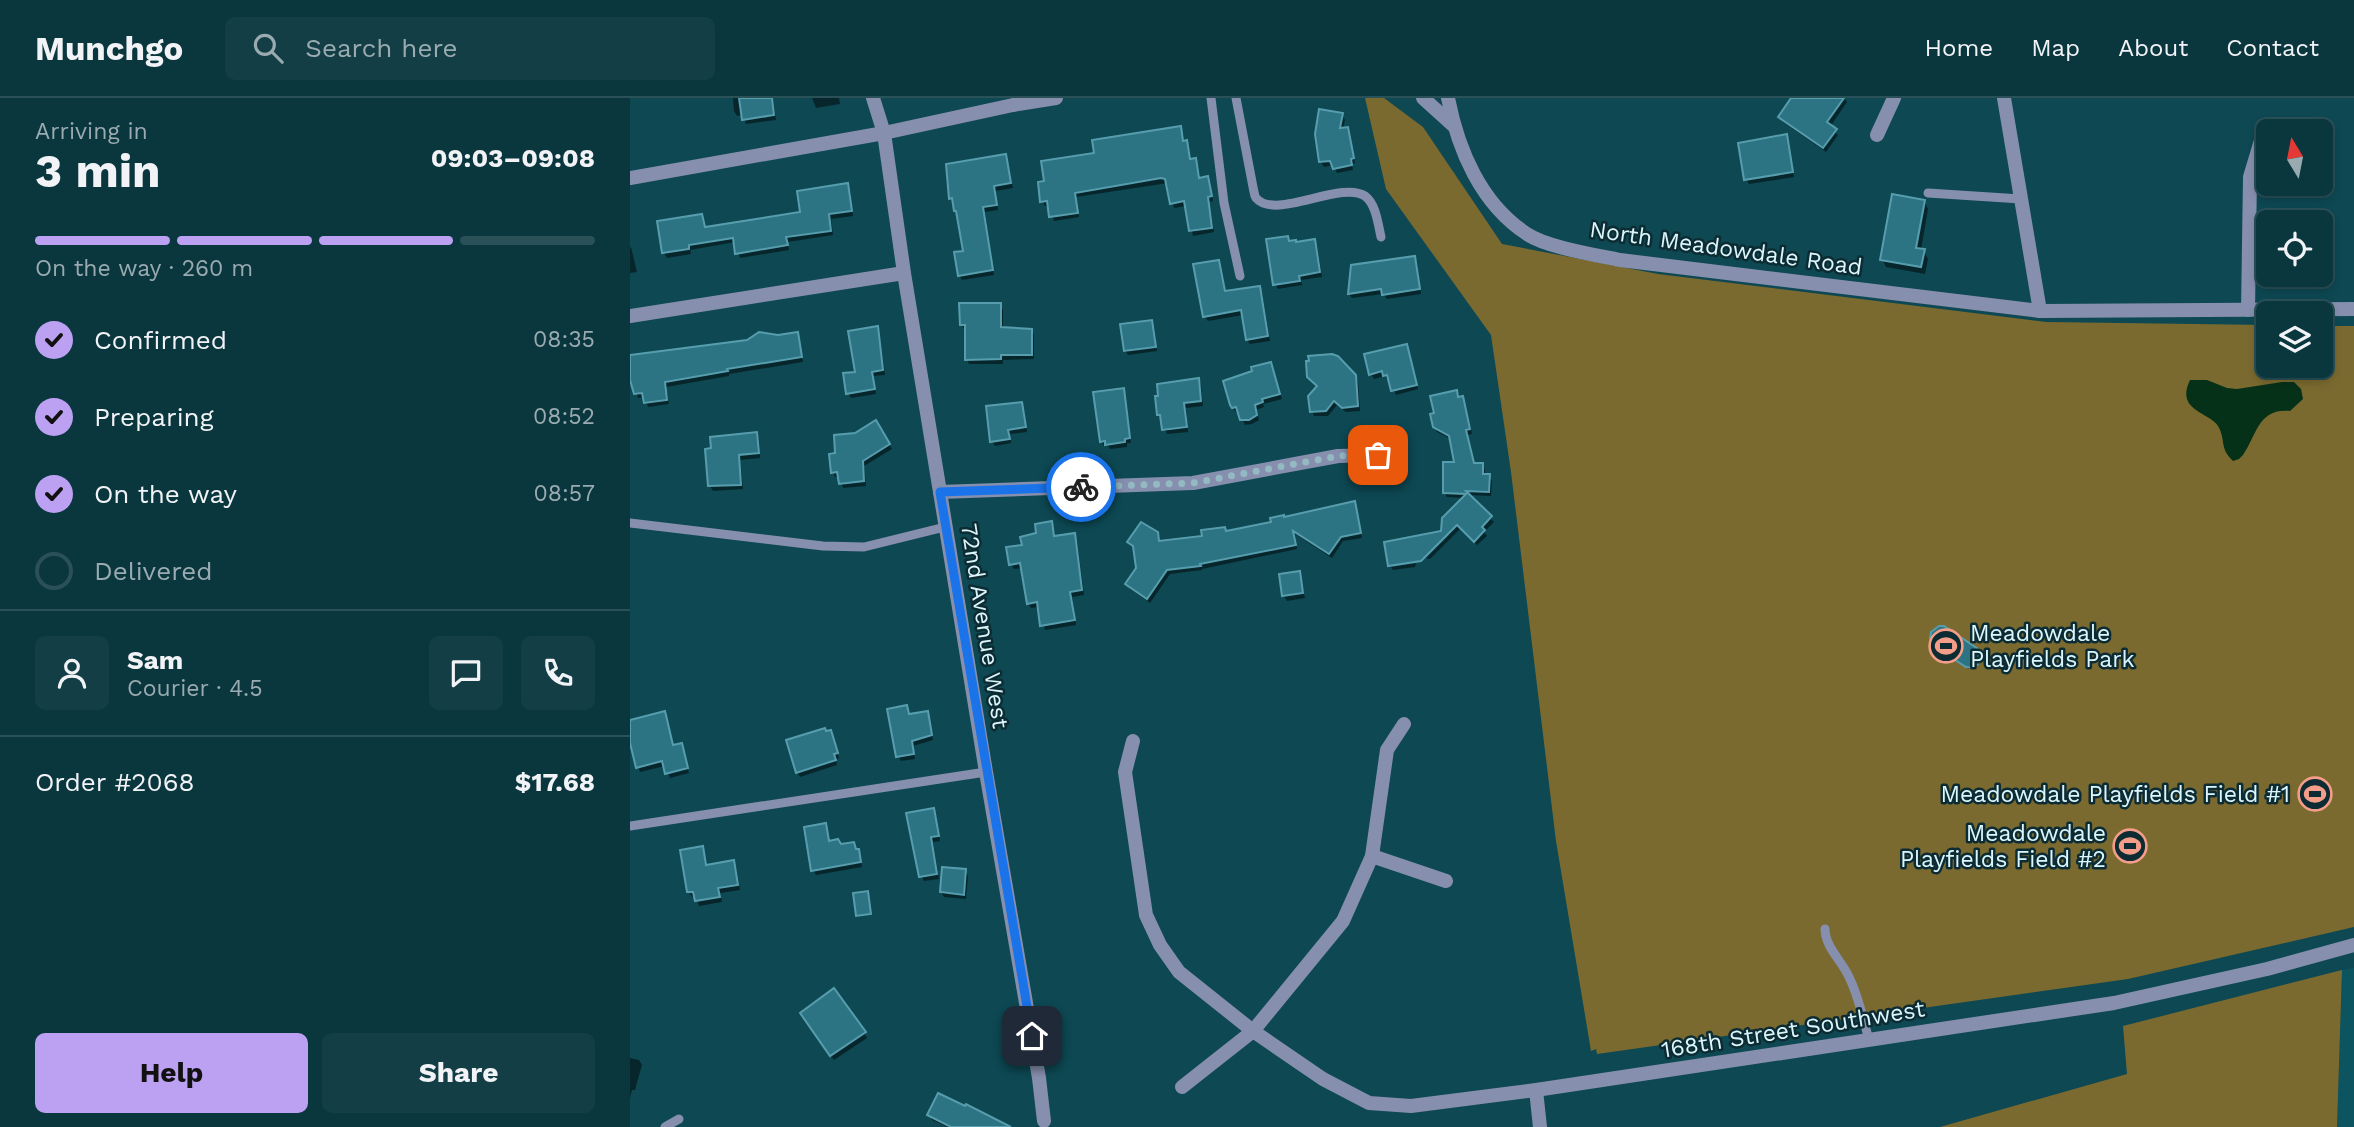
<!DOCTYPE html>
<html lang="en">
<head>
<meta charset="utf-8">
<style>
	:root { --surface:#0a363e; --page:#133e45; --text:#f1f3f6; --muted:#99abb0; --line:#2a5058; --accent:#bca0f2 }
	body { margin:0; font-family:"Work Sans",sans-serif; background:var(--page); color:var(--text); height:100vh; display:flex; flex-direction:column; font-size:26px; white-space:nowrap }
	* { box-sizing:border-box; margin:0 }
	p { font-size:23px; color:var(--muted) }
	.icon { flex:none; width:38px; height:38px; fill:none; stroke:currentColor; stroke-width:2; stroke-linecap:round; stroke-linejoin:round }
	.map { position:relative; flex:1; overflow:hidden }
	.details { display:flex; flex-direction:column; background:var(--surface); width:630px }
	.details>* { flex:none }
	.needle { width:46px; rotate:350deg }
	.controls { position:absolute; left:1626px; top:21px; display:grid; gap:14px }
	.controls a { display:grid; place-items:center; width:77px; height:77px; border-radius:10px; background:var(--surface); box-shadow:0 4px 10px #0003,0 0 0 2px var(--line); font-size:35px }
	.pin { position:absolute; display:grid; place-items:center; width:60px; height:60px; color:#fff; margin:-30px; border-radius:14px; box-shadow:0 4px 10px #0006 }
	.courier { position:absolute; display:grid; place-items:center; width:70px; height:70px; margin:-35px; border:5px solid #1a73e8; border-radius:50%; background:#fff; color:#222; box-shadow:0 2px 9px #0007 }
	.summary em { font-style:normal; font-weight:700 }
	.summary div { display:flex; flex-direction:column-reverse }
	.summary { display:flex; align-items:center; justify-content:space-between; height:119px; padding:0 35px }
	h1 { font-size:46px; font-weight:700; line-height:52px }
	.bar { display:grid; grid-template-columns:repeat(4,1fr); gap:10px 7px; align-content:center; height:84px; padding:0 35px }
	.bar i { height:9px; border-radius:5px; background:var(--line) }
	.bar .current { background:var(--accent) }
	.bar p { grid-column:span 4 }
	.line { display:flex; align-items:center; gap:18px; padding:0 35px; border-top:2px solid var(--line) }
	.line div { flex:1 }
	.round { display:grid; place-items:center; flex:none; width:74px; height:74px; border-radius:10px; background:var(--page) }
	ol { padding:0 35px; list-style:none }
	li { display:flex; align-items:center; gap:21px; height:77px }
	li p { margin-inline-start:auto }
	li .icon { padding:7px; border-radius:50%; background:var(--accent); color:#111; stroke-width:4 }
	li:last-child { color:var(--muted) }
	li i { width:38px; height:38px; border:4px solid var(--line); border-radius:50% }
	.action { display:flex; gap:14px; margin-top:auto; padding:14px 35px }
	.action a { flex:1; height:80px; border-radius:10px; background:var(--accent); color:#111; font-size:28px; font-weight:700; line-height:80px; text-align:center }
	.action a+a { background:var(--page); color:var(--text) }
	header { display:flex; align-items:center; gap:42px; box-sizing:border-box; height:98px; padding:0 35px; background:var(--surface); border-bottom:2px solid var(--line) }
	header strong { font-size:33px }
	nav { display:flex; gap:38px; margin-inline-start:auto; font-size:24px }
	.search { width:490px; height:63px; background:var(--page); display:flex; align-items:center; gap:18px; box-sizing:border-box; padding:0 24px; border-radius:10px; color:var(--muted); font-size:26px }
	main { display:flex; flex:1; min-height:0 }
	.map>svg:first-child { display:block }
	.built { fill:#0d5461 }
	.green { fill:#7b6a2f }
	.water { fill:#063119 }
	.shadow { fill:#0007 }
	.building { fill:#2c7484; stroke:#579dad; stroke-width:2 }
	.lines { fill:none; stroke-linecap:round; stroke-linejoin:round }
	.lane { stroke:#878fae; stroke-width:9 }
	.street { stroke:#878fae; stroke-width:14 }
	.done { stroke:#93b9c2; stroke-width:7; stroke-dasharray:0 12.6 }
	.route { stroke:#1a73e8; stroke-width:9 }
	.labels { text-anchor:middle; stroke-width:5; stroke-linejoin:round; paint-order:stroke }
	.street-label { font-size:23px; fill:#dbf6fd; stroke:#0d2b32 }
	.poi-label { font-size:23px; fill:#dbf6fd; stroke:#0d2b32; text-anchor:end }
</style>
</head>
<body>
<header>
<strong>Munchgo</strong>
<div class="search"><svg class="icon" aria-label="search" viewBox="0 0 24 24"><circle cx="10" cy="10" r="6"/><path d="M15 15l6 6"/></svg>Search here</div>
<nav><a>Home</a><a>Map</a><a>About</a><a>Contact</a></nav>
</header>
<main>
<section class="details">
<div class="summary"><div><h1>3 min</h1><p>Arriving in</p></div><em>09:03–09:08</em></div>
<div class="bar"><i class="current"></i><i class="current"></i><i class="current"></i><i></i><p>On the way · 260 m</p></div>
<ol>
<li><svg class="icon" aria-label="check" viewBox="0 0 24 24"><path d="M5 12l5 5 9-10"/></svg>Confirmed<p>08:35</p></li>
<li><svg class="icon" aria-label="check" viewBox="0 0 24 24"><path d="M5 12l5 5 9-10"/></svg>Preparing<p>08:52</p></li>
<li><svg class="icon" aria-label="check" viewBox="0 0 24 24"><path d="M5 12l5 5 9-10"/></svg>On the way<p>08:57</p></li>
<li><i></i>Delivered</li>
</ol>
<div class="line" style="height:126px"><a class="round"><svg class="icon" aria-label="person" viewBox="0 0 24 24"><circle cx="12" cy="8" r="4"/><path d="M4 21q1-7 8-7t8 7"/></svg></a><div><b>Sam</b><p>Courier · 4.5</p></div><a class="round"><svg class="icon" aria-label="chat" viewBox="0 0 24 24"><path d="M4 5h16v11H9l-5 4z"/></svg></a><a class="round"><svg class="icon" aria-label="phone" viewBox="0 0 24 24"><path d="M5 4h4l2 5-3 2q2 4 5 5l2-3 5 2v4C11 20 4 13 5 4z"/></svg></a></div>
<div class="line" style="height:91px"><div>Order #2068</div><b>$17.68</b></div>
<div class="action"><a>Help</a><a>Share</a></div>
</section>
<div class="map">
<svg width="1724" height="1029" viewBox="0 0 1724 1029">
	<rect width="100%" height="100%" fill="#0d4853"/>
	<!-- built -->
	<path class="built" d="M1724 870V1029H1707L1712 872Z"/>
	<!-- green -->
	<g class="green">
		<path d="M735 0H754L793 29 872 146 1028 176 1416 224 1638 227V268H1690L1691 228H1724V829L1498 881 967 956 966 951 961 953 926 743 881 374 861 237 756 91Z"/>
		<path d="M1712 872 1707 1029H1310L1497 976 1493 928Z"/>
	</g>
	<!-- water -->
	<path class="water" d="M1560 282H1577L1597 290 1607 291 1652 284H1664L1671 291 1673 301 1660 313C1628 310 1627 337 1613 357L1609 361 1603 363C1589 350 1596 341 1588 328 1579 314 1545 313 1560 282Z"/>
	<!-- shadow -->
	<g class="shadow">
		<path d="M103 0H143L146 22 116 26 113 17 107 18 104 13Z"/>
		<path d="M182 0H209L210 6 186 10Z"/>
		<path d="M1163 0H1214L1217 4 1200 29 1208 37 1196 54 1153 24 1150 19Z"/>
		<path d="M712 17 715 22 713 31H717L720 35 725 65 722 66 723 72 707 75 703 67 694 69 691 64Z"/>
		<path d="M550 30 554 45 559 49 561 63 565 62 568 67 570 81 577 80 580 85 583 103 579 104 584 134 563 138 556 108 544 110 538 85 446 99 449 119 424 123 419 108H415L412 103 466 57Z"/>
		<path d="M1156 38 1159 43 1164 79 1119 86 1116 81Z"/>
		<path d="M375 57 383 90 365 93 368 112 355 114 364 177 332 182 329 177 335 154 329 117 321 100Z"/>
		<path d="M217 87 220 92 223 118 201 121 203 137 158 144 159 152 110 160 105 144 60 152 61 156 37 160 34 155 29 125 72 118 76 131 172 116Z"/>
		<path d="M1294 103 1298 111 1291 152 1294 153 1298 161 1295 176 1256 169 1252 161Z"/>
		<path d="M658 139 661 145 666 146 684 143 687 147 692 179 671 182 672 187 648 191 645 186Z"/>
		<path d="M1 149 7 174 0 175V150Z"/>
		<path d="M784 159 787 164 791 196 757 201 753 196 722 200 719 196Z"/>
		<path d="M588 164 591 168 596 195 629 189 632 194 640 243 620 246 617 242 613 217 578 223 575 219Z"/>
		<path d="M370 207 373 212V231L401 232 404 237V261L373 262V266H339L337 261V231H334L331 226Z"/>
		<path d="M521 224 524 229 527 253 498 257 495 252Z"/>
		<path d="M247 230 249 235 255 277 243 278 246 296 221 300 218 295Z"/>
		<path d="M167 236 173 264 99 276V278L36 289 39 306 18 309 15 299 8 300 4 286 0 287V258Z"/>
		<path d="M776 248 788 291 766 297 760 281 758 282 755 278 744 281 741 276Z"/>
		<path d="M643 270 652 301 633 306 634 309 626 312 629 322 622 326 615 327 609 313 606 314 601 307Z"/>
		<path d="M725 278 728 283 730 313 716 314 707 307 698 318H684L682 313 688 289 679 279Z"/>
		<path d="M568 281 571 286 573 308 556 310 558 334 537 336 529 317Z"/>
		<path d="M493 292 495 297 501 345H497V349L480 351 478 348H474L471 343Z"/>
		<path d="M826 294 835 305 842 336 837 337 844 366 852 367 855 372V378H859L862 383 861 398 838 397 864 424 854 434 857 438 847 447 831 430 800 461 796 460 819 437H814L813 434 834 400 817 399 814 394 827 366 821 341 807 334 804 328Z"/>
		<path d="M391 306 394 311 397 334 380 336 381 345 365 348 362 343Z"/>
		<path d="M246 325 262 351 234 368 236 388 213 390 210 379H205L203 374 207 357 226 337Z"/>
		<path d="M126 336 129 341 130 360 110 362 113 391 83 393 80 388Z"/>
		<path d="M724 405 732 440 713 443 702 460 665 436 667 451 572 471V472L540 476 520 505 500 491 497 487 508 470 505 451 499 444 526 436 530 445 597 435Z"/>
		<path d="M422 425 426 440 444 437 447 442 454 497 442 499 446 527 415 532 409 509 401 510 398 505 393 470 384 471 381 466 394 448Z"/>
		<path d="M786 465 785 469 763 472 761 469Z"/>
		<path d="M669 475 675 500 657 503 654 498Z"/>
		<path d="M1305 549 1348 555 1351 564 1344 571H1338Z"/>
		<path d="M276 609 280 618 297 615 303 642 283 648 285 661 271 663 268 658Z"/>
		<path d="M34 615 44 649 51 647 59 675 40 680 35 668 10 674 0 638V624Z"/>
		<path d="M202 639 209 660 206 662 207 667 170 679 167 674Z"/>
		<path d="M303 712 306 717 310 743 303 744 309 781 294 783 291 778Z"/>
		<path d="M195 727 200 745 210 748 224 746 230 758 232 769 186 777 183 772Z"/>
		<path d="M72 750 77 769 103 764 106 769 110 792 90 795 92 804 69 808 66 798 62 799 59 794Z"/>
		<path d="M335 773 338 778 336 801 314 799 311 794Z"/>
		<path d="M175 920 234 935 237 940 204 962Z"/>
		<path d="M0 960 9 962 12 967 5 992H2L0 1000Z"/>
		<path d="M299 1017 372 1029H317L302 1022Z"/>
	</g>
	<!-- building -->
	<g class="building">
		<path d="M109 0H142L144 17 112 22Z"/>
		<path d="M1161 0H1214L1197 24 1207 31 1193 50 1148 19Z"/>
		<path d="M689 11 713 15 710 30 718 29 724 60 721 61 722 67 703 71 700 63 689 64 685 36Z"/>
		<path d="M551 28 553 43 557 42 560 61 566 60 569 80 578 78 582 98 578 99 582 130 559 133 554 103 540 106 535 81 531 80 445 95 448 115 419 119 417 103 410 104 408 84 414 83 411 63 464 55 462 42Z"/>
		<path d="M1157 36 1163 74 1114 82 1108 45Z"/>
		<path d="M376 56 381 85 364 88 367 107 353 109 363 172 328 178 324 154 333 153 326 113H324L322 100 319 101 316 66Z"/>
		<path d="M218 85 222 113 199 116 201 133 156 139 158 147 105 156 103 140 59 147V151L32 155 27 123 72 116 75 129 170 114 167 93Z"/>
		<path d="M1262 96 1295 102 1286 150 1295 151 1291 169 1250 162Z"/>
		<path d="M658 138 659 143 666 142V144L685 141 690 174 669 178 670 183 643 187 636 141Z"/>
		<path d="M785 158 790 191 752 197 751 191 718 196 721 167Z"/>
		<path d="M589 162 595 193 630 188 638 238 616 242 611 212 573 219 563 166Z"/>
		<path d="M329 205H371V229L402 231V257H371V261L335 262V227H330Z"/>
		<path d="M522 222 526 249 494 253 490 226Z"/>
		<path d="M248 228 253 272 242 274 245 291 216 296 213 275 225 274 218 233Z"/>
		<path d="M129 234 148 237 168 234 172 259 97 271 98 273 35 284 37 302 14 305 12 295 4 296 0 282V257L117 242Z"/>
		<path d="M777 246 787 287 761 293 757 277 753 278 752 273 739 277 734 256Z"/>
		<path d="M702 256 708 258 726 277 728 308 712 310 704 303 696 313 680 314 678 298 687 288 677 279 676 263H679L678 258Z"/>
		<path d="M641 264 650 296 632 301 633 304 625 307 627 317 619 322H610L606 309 602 310 600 307 593 283 622 273 621 269Z"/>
		<path d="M569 280 571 303 554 305 557 329 532 332 530 317H527L525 298H528L527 286Z"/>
		<path d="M494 290 500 340 495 341V344L475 347V343L470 344 463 294Z"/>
		<path d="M827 292 828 299 833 298 840 331 836 332 844 365H853V376H860L859 394 836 393 862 418 852 429 855 432 844 444 827 427 791 463 758 468 754 444 811 433 812 420 836 396 813 395V364H824L819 338 803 329 800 316 804 315 800 298Z"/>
		<path d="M392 304 396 329 378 332 380 341 360 344 356 308Z"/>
		<path d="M246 322 260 346 233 363 234 383 209 386 207 374 201 375 199 356 205 355 204 337 225 335Z"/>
		<path d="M127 334 129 355 109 357 111 387 78 388 75 351 81 350 80 339Z"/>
		<path d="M725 403 731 435 711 439 699 456 663 433 666 447 570 466 571 468 537 472 517 501 495 486 506 470 503 448 497 444 511 424 528 434 529 443 572 438 571 432 595 429 596 433 641 424 640 420 654 417V419Z"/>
		<path d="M422 423 424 438 445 435 452 492 440 494 445 522 410 528 407 504 397 506 390 465 379 467 376 449 392 447 390 439 406 435 405 426Z"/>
		<path d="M670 473 673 495 652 498 649 476Z"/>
		<path d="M1309 528H1314L1348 551 1351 561 1348 566 1343 570 1336 569 1302 547 1300 540 1301 534Z"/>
		<path d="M277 607 279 616 298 613 302 637 282 643 284 656 266 659 257 611Z"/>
		<path d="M35 613 43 647 52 645 58 670 35 676 32 663 6 670 0 645V622Z"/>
		<path d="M195 630 196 633 201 632 208 655 204 656 206 662 166 675 156 642Z"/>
		<path d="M304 710 309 738 301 739 307 776 289 779 276 715Z"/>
		<path d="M196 725 199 743 208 741 211 746 224 744 226 751H229L231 764 181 773 174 729Z"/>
		<path d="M73 748 76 767 104 762 108 787 88 790 90 799 65 803 63 794H57L50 752Z"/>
		<path d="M312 769 336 771 334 797 310 794Z"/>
		<path d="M238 793 241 816 226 818 223 795Z"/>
		<path d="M204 890 236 934 200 958 170 915Z"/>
		<path d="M308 995 335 1008 336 1006 381 1029H321L297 1017Z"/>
	</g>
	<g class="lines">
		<!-- lane -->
		<g class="lane">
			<path d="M581 0 594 105 610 178"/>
			<path d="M606 0 623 89C624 93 624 97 626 100 645 123 711 82 735 98 746 106 748 126 751 139"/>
			<path d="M1298 95 1391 101"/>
			<path d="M0 425 193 448 234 449 315 429"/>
			<path d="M0 728 356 674"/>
			<path d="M1195 831C1195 849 1212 863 1219 879 1229 899 1233 921 1239 942"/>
			<path d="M35 1029 49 1021"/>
		</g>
		<!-- street -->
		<g class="street">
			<path d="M243 0 254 35 274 175 356 674 409 980 414 1023"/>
			<path d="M793 0 824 28"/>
			<path d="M818 0C828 52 851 106 897 136 916 149 966 157 990 162L1410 213 1724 211"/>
			<path d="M1374 0 1410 213"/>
			<path d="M1247 37 1264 0"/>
			<path d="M0 80 254 35 383 7 426 0"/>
			<path d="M1618 212 1620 79 1635 29"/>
			<path d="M0 218 274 175"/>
			<path d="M310 394 563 385 708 358 748 357"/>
			<path d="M503 643 495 674 516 817 530 847 549 874 623 933 693 981 739 1005 781 1008 906 992 1484 905 1637 871 1724 847"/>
			<path d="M742 758 816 783"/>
			<path d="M552 989 623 933 713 823 742 758 757 652 774 626"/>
			<path d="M906 992 910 1029"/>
		</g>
	</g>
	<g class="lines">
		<!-- done -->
		<path class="done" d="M451 389 563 385 708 358 748 357"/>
		<!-- route -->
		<path class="route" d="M402 938 310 394 451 389"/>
	</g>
	<!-- icons -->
	<defs>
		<symbol id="stadium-ring" viewBox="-11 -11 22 22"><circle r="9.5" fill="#0d2b32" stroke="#f49e89" stroke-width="1.5"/><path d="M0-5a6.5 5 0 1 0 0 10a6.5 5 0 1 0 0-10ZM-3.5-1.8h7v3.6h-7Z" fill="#f49e89"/></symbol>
	</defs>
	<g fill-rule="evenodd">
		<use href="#stadium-ring" x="1297" y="529" width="38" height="38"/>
		<use href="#stadium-ring" x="1666" y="677" width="38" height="38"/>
		<use href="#stadium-ring" x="1481" y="729" width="38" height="38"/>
	</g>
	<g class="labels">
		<!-- street labels -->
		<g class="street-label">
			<text transform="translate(1096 150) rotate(8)" y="8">North Meadowdale Road</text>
			<text transform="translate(355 528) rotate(81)" y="8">72nd Avenue West</text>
			<text transform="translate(1163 931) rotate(-9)" y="8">168th Street Southwest</text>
		</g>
		<!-- poi labels -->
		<g class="poi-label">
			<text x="1340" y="543" text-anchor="start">Meadowdale<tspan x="1340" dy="26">Playfields Park</tspan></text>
			<text x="1660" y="704">Meadowdale Playfields Field #1</text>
			<text x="1476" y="743">Meadowdale<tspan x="1476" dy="26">Playfields Field #2</tspan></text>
		</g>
	</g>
</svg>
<div class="controls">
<a><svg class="needle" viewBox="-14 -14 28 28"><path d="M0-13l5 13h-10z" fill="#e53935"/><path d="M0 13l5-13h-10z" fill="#99abb0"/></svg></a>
<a><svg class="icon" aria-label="locate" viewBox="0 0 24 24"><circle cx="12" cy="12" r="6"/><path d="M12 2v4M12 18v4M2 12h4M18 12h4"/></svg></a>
<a><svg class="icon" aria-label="layers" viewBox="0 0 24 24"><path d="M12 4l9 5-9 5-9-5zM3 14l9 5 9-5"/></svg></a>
</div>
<div class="pin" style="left:748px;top:357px;background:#ea580c"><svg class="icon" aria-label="bag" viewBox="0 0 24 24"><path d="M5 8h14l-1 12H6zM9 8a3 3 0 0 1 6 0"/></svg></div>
<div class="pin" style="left:402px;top:938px;background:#1f2937"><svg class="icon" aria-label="home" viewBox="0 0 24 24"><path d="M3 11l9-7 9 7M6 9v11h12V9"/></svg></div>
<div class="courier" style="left:451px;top:389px"><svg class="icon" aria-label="bike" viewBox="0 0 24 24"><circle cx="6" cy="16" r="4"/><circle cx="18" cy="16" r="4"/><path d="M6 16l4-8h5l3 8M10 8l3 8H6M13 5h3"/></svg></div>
</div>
</main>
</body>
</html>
